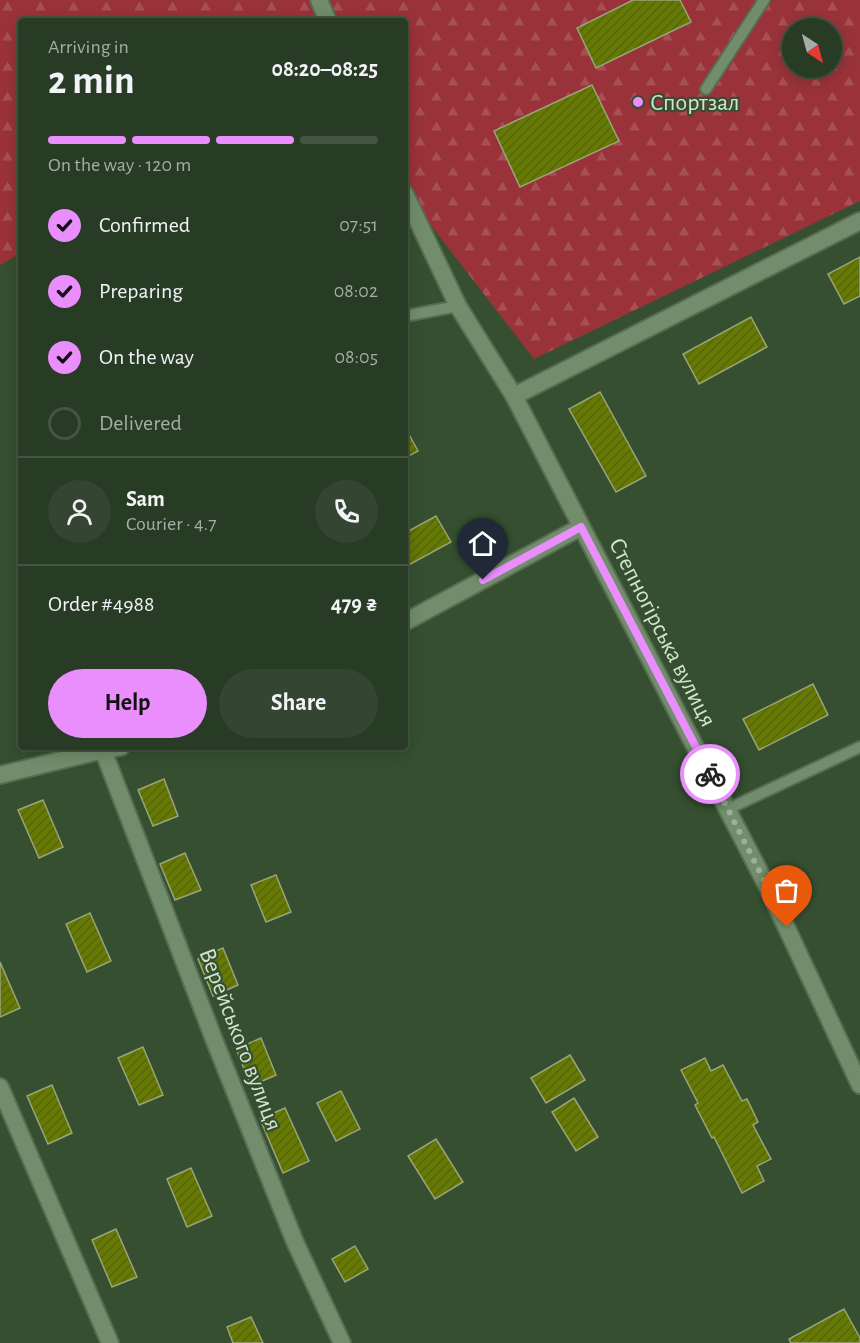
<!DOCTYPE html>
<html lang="en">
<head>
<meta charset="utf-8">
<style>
	:root { --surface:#283b24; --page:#344631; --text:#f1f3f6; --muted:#a5ada6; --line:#445541; --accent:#ea8dfd }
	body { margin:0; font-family:"Alegreya Sans",sans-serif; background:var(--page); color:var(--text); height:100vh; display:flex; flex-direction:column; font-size:22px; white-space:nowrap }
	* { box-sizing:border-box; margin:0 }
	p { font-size:20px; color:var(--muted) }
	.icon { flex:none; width:33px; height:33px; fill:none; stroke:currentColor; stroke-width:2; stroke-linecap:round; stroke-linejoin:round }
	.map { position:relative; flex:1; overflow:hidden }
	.side { position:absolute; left:18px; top:18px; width:390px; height:732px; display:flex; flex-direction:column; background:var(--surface); border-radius:6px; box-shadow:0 3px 15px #0003,0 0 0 2px var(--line) }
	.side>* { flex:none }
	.needle { width:39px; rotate:144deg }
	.fabs { position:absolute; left:782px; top:18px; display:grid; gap:12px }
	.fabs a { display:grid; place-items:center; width:60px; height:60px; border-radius:50%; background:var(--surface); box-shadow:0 3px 15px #0003,0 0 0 2px var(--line); font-size:30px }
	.pin { position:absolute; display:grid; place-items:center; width:51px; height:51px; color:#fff; margin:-62px -26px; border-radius:50% 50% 50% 0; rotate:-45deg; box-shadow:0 0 6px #0007 }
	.pin .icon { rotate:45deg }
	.courier { position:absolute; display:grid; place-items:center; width:60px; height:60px; margin:-30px; border:4px solid #ea8dfd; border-radius:50%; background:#fff; color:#222; box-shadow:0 2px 8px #0007 }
	.summary em { font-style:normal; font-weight:700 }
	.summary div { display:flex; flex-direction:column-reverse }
	.summary { display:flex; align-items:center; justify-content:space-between; height:102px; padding:0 30px }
	h1 { font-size:39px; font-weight:700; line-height:45px }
	.bar { display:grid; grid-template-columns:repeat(4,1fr); gap:9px 6px; align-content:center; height:72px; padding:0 30px }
	.bar i { height:8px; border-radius:4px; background:var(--line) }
	.bar .active { background:var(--accent) }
	.bar p { grid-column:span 4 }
	.line { display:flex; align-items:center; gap:15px; padding:0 30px; border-top:2px solid var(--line) }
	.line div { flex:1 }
	.round { display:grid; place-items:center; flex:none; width:63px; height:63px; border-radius:32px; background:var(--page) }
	ol { padding:0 30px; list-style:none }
	li { display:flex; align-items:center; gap:18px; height:66px }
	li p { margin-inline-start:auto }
	li .icon { padding:6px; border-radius:50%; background:var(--accent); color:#111; stroke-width:4 }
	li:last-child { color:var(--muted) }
	li i { width:33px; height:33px; border:3px solid var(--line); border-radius:50% }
	.action { display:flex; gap:12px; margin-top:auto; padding:12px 30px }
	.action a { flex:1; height:69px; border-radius:36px; background:var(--accent); color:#111; font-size:24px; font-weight:700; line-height:69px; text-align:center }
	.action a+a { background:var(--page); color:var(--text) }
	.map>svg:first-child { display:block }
	.forest { fill:url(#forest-firs); fill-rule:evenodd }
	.building { fill:url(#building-hatch); stroke:#99a57b; stroke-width:1.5 }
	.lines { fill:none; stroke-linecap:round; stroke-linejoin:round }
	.service-casing { stroke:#576c52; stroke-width:14 }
	.minor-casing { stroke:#576c52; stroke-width:20 }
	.service { stroke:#718d6b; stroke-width:10 }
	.minor { stroke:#718d6b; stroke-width:16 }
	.done { stroke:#9caf98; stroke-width:6; stroke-dasharray:0 10.8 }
	.route { stroke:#ea8dfd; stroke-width:8 }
	.poi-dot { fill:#ea8dfd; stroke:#354f30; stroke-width:2 }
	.labels { text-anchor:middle; stroke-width:4.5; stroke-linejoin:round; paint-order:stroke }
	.poi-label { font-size:24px; fill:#d3e3d0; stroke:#354f30; text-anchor:start }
	.street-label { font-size:24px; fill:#d3e3d0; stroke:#354f30 }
</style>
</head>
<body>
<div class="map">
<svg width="860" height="1343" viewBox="0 0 860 1343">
	<defs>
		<pattern id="forest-firs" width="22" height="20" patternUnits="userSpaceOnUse" patternTransform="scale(1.5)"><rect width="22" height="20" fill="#993339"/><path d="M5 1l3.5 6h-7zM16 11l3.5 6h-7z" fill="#a65055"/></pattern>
		<pattern id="building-hatch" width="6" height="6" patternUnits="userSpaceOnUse" patternTransform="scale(1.5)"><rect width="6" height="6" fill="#667a00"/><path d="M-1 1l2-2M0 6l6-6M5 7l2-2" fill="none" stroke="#54621c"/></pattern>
	</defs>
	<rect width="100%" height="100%" fill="#354f30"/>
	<!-- forest -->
	<path class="forest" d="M0 0H860V201L534 359 405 192V21H21V253L0 265ZM792 28H831V68H792Z"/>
	<!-- building -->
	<g class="building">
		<path d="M633 0H680L691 22 596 68 577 28Z"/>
		<path d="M592 85 619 141 520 187 494 131Z"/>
		<path d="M860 257V296L844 304 828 274Z"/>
		<path d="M751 317 767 347 699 384 683 354Z"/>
		<path d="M600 392 646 476 616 492 569 409Z"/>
		<path d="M405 427 418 451 405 458Z"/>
		<path d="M436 516 451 542 405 567V533Z"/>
		<path d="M813 684 828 715 759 750 743 719Z"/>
		<path d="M164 779 178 816 153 826 138 790Z"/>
		<path d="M43 800 63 847 39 858 18 810Z"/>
		<path d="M185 853 201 890 175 900 160 864Z"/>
		<path d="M276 875 291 912 266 922 251 885Z"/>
		<path d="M90 913 111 961 87 972 66 924Z"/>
		<path d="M223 948 238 985 213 996 198 959Z"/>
		<path d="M0 962 20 1008 0 1017Z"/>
		<path d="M261 1038 276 1075 251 1086 236 1049Z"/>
		<path d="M143 1047 163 1095 139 1105 118 1058Z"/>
		<path d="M570 1055 585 1080 546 1103 531 1078Z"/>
		<path d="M705 1058 711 1071 723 1065 742 1101 747 1099 758 1122 753 1125 771 1159 757 1166 764 1181 742 1193 714 1137 712 1138 695 1105 698 1103 681 1070Z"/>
		<path d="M52 1085 72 1133 48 1144 27 1096Z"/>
		<path d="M341 1091 360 1129 336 1141 317 1103Z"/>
		<path d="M574 1098 598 1137 576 1151 552 1112Z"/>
		<path d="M285 1108 309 1161 283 1173 260 1119Z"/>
		<path d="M436 1139 463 1182 435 1199 408 1156Z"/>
		<path d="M191 1168 212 1216 187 1227 167 1179Z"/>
		<path d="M116 1229 137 1277 112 1287 92 1240Z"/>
		<path d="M355 1246 368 1269 345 1282 332 1259Z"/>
		<path d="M844 1309 860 1338V1343H791L789 1339Z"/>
		<path d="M251 1317 263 1343H233L227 1327Z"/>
	</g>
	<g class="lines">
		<defs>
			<g id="service">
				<path d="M706 89 764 0"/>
				<path d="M405 316 458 306"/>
				<path d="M728 809 860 747"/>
			</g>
			<g id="minor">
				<path d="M319 0 328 21"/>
				<path d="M405 194 458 306 514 396 768 888 860 1085"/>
				<path d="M514 396 860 221"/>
				<path d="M405 622 581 527"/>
				<path d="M103 750 215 1042 295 1242 342 1343"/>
				<path d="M0 775 103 750 121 747"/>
				<path d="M0 1087 110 1343"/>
			</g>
		</defs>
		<!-- service casing -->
		<use href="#service" class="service-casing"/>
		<!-- minor casing -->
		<use href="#minor" class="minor-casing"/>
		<!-- service -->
		<use href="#service" class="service"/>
		<!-- minor -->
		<use href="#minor" class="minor"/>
	</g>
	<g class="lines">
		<!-- done -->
		<path class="done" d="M710 774 768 888 787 927"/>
		<!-- route -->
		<path class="route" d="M483 580 581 527 710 774"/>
	</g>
	<!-- markers -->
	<circle class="poi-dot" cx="638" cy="102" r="6"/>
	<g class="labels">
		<!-- poi labels -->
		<g class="poi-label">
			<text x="650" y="110">Спортзал</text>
		</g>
		<!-- street labels -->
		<g class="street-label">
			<text transform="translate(663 632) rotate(63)" y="8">Степногірська вулиця</text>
			<text transform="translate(241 1039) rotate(69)" y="8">Верейського вулиця</text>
		</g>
	</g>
</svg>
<div class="fabs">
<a><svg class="needle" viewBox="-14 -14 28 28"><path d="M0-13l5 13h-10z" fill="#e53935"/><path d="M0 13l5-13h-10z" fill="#a5ada6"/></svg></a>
</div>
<div class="pin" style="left:787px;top:927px;background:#ea580c"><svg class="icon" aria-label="bag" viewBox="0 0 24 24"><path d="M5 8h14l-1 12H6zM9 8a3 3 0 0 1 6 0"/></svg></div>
<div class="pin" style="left:483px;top:580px;background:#1f2937"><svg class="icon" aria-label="home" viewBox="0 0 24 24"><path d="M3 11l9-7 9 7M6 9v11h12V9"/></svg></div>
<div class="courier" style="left:710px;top:774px"><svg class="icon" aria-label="bike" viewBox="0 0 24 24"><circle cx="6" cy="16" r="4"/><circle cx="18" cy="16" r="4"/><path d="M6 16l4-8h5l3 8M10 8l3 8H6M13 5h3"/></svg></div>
<section class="side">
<div class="summary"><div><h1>2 min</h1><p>Arriving in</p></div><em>08:20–08:25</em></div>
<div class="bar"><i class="active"></i><i class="active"></i><i class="active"></i><i></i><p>On the way · 120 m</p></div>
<ol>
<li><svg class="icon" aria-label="check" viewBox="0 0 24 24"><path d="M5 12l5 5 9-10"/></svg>Confirmed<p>07:51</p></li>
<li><svg class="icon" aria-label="check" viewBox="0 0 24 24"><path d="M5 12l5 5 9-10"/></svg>Preparing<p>08:02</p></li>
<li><svg class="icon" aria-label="check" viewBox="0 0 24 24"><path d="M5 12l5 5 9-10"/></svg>On the way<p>08:05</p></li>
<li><i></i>Delivered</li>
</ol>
<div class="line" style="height:108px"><a class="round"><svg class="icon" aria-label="person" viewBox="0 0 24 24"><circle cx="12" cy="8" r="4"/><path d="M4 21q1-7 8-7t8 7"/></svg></a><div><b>Sam</b><p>Courier · 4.7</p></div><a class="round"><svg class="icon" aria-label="phone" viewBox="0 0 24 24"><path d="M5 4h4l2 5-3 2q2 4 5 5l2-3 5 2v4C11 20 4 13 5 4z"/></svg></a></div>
<div class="line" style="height:78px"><div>Order #4988</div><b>479 ₴</b></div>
<div class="action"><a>Help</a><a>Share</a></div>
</section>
</div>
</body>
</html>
